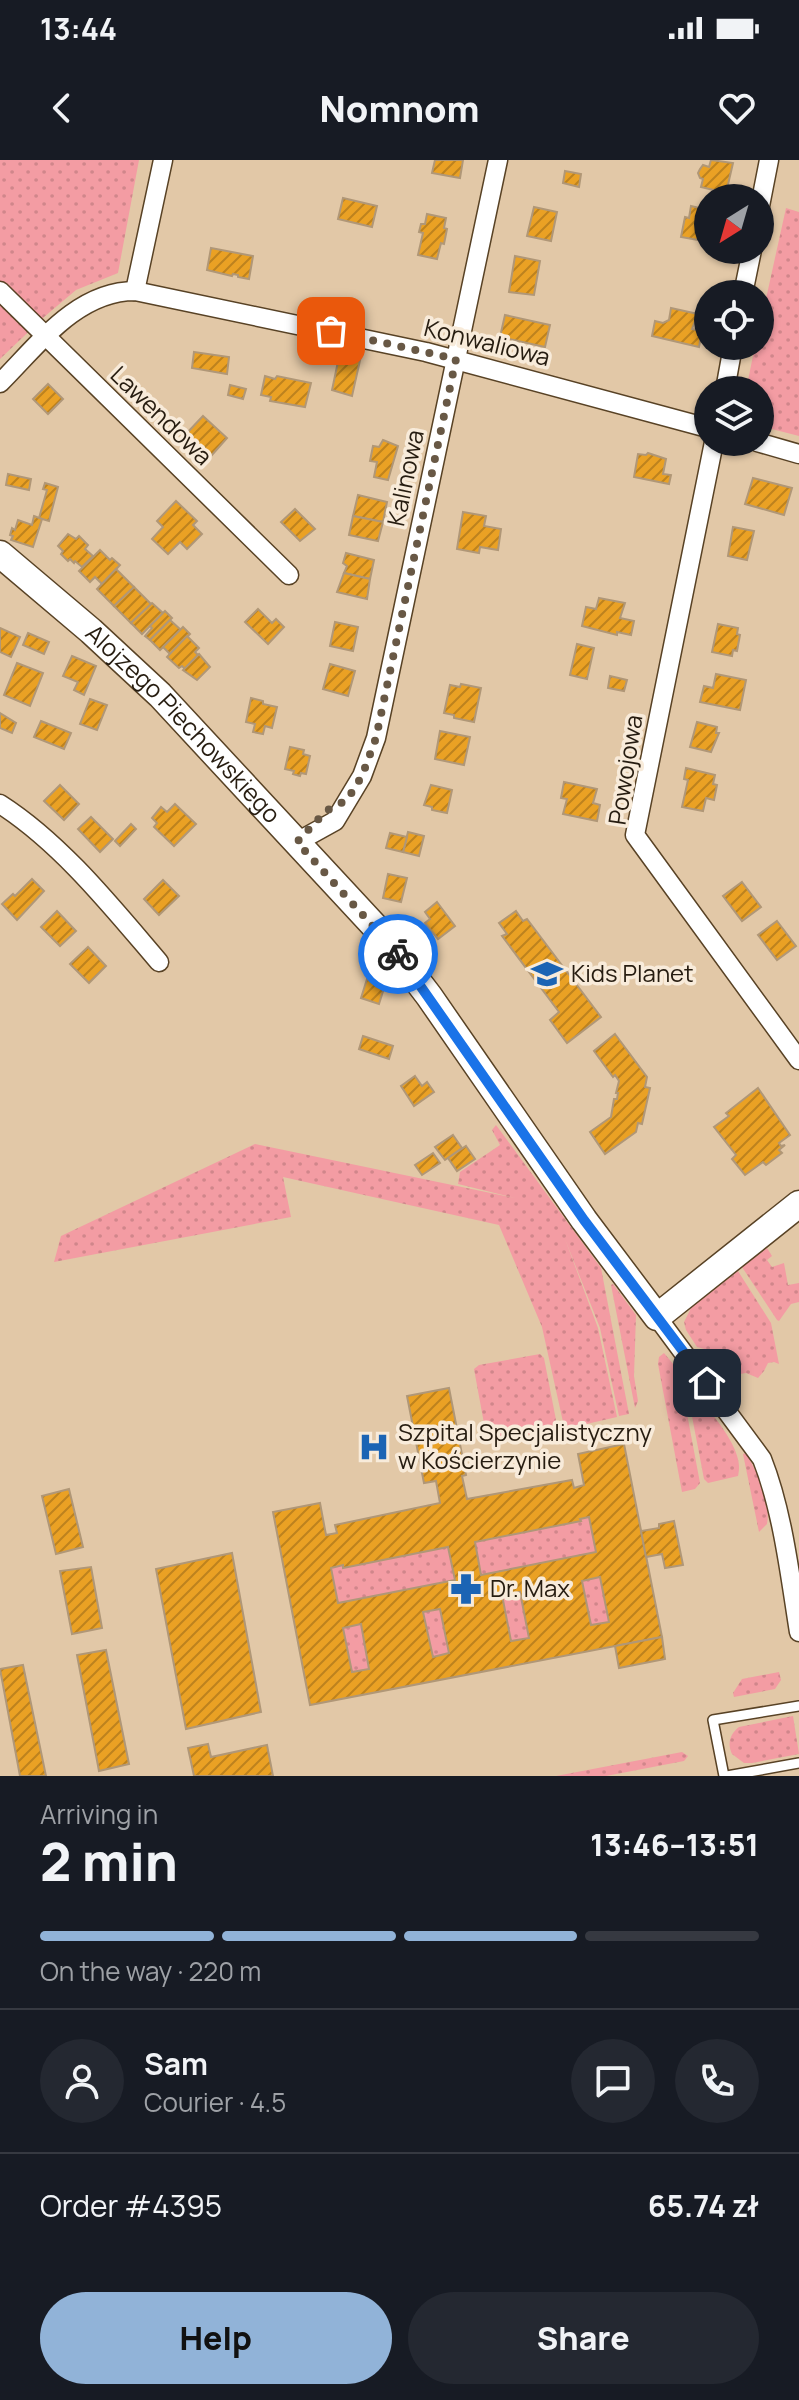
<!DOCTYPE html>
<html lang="en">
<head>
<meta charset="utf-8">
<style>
	:root { --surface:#171b24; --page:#242831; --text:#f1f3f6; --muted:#9ea1a6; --line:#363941; --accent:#91b3d8 }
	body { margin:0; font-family:Manrope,sans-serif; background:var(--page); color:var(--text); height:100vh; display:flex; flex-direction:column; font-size:30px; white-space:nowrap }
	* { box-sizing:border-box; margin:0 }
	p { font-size:26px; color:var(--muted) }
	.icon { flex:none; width:44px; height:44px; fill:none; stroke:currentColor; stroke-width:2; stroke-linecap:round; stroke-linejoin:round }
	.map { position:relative; height:1616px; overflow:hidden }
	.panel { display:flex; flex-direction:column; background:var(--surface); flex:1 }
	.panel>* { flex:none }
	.needle { width:52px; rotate:217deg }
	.controls { position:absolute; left:694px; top:24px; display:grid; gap:16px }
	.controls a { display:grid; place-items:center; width:80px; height:80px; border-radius:50%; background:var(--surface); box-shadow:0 2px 6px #0004; font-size:40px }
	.pin { position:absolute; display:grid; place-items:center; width:68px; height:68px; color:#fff; margin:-34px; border-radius:16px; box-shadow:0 4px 12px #0006 }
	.courier { position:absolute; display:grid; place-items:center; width:80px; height:80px; margin:-40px; border:6px solid #1a73e8; border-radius:50%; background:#fff; color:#222; box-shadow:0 2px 10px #0007 }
	.head em { font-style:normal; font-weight:800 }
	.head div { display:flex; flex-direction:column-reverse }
	.head { display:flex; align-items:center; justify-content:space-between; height:136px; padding:0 40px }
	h1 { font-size:52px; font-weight:800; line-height:60px }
	.bar { display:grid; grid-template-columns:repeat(4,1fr); gap:12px 8px; align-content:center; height:96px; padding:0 40px }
	.bar i { height:10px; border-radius:6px; background:var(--line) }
	.bar .current { background:var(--accent) }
	.bar p { grid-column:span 4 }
	.line { display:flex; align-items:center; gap:20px; padding:0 40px; border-top:2px solid var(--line) }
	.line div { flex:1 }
	.round { display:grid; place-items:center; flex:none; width:84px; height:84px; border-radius:42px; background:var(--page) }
	.action { display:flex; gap:16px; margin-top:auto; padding:16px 40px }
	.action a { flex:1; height:92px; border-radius:48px; background:var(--accent); color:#111; font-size:32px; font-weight:800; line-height:92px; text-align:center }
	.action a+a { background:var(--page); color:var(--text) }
	.status { display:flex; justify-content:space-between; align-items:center; height:56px; padding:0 40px; background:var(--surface); direction:ltr }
	.status svg { height:22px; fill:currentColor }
	header { display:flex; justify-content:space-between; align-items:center; height:104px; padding:0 40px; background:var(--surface); font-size:36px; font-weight:800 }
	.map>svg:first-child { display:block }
	.grass { fill:url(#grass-dots) }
	.building { fill:url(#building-hatch); stroke:#b09777; stroke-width:2; fill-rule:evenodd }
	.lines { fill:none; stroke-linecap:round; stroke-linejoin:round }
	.lane-casing { stroke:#584225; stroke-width:12 }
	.street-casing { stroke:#584225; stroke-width:21 }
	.secondary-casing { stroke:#584225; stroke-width:29 }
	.lane { stroke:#fff; stroke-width:9 }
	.street { stroke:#fff; stroke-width:18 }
	.secondary { stroke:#fff; stroke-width:26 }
	.done { stroke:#685845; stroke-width:8; stroke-dasharray:0 14.4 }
	.route { stroke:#1a73e8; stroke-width:10 }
	.labels { text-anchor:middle; stroke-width:7; stroke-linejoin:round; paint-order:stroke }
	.street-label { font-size:24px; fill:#261c10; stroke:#f8ebda }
	.poi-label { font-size:24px; fill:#261c10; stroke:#f8ebda; text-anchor:start }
</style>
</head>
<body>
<div class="status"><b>13:44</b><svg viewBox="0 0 49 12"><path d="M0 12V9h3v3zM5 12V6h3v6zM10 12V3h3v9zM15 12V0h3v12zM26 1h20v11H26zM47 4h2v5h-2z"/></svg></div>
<header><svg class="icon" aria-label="back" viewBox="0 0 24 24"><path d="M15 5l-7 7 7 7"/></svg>Nomnom<svg class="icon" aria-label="heart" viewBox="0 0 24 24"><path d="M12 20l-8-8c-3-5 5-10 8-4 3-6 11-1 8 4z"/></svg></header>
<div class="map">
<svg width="799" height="1616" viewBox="0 0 799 1616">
	<defs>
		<pattern id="grass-dots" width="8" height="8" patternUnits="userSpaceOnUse" patternTransform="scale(2)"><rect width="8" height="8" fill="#f39ca3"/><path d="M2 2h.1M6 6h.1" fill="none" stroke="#d0868b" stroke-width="1.8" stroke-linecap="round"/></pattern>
		<pattern id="building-hatch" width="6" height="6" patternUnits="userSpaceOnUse" patternTransform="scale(2)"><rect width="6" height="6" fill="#eaa124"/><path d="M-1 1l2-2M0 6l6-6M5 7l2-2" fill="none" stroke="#bd821e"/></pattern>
	</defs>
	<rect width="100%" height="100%" fill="#e2c8a7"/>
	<!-- grass -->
	<g class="grass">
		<path d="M0 0H139L118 113 76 130 44 157 0 199Z"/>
		<path d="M786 48 799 52V276L760 266V230H746L755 186H760V166Z"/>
		<path d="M496 965 601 1108 629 1254 619 1256 600 1168 565 1079 598 1168 617 1257 569 1268 563 1262 542 1167 499 1065 283 1017 291 1057 54 1102 61 1076 255 984 515 1038 458 1024 460 1012 500 985 492 970Z"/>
		<path d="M767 1088 772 1096 767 1100 772 1107 784 1103 788 1125 799 1123V1142L791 1144 779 1161 777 1160 742 1107Z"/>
		<path d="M738 1111 771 1163 779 1204 774 1202 768 1203 764 1211 758 1218 746 1213 740 1214 737 1219 716 1192 697 1187 686 1170 684 1162 691 1148Z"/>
		<path d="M613 1124 636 1155 634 1216 638 1241 635 1248 611 1125Z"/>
		<path d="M664 1193 679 1211 700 1323 695 1329 682 1332 658 1204 659 1197Z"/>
		<path d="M540 1194 544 1198 556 1260 553 1269 502 1280 491 1278 485 1269 474 1209 479 1205Z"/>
		<path d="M688 1224C704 1246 747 1288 738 1316L708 1323 704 1319 686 1225Z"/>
		<path d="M746 1293C758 1314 771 1340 767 1364L759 1372 743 1294Z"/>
		<path d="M589 1357 596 1392 481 1415 475 1382 580 1361V1359Z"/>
		<path d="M448 1387 455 1420 338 1443 331 1408 343 1405 344 1408Z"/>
		<path d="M600 1417 609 1462 591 1465 582 1421Z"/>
		<path d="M520 1432 529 1478 511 1481 502 1435Z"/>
		<path d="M440 1449 449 1493 433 1497 423 1452Z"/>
		<path d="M361 1464 369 1509 352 1512 343 1468Z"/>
		<path d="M779 1512 781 1520 775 1529 734 1537 733 1533 742 1519Z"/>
		<path d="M793 1556 799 1594 752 1603H744L732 1594C727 1583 730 1574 739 1567Z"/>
		<path d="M682 1592 688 1596 684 1601 606 1616H556Z"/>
	</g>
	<!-- building -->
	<g class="building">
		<path d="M435 0H463L460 18 432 13Z"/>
		<path d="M711 0 733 3 726 33 701 27 703 19 700 18 698 13 700 9 703 5 709 7Z"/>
		<path d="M565 11 581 14 579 27 563 23Z"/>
		<path d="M343 38 377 46 372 67 338 59Z"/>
		<path d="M691 46 708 50V73L706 72 704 81 681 77 685 57 689 58Z"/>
		<path d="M534 47 557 52 551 81 527 76Z"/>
		<path d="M427 54 446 58 444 68 447 69 444 84 441 83 437 99 418 95 423 73 419 72 421 64H425Z"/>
		<path d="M211 88 253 96 249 119 238 117V115L233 114 232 116 207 110Z"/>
		<path d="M515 96 540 101 534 135 509 132Z"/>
		<path d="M671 148 698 154 692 169 702 171 699 187 652 176 655 161 663 163 669 160Z"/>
		<path d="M505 155 550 165 545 187 500 177Z"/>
		<path d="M194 192 229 197 227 214 192 208Z"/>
		<path d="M340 192 361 196 352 236 332 230Z"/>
		<path d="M265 216 275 219 277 216 311 223 305 247 270 241 271 237 261 235Z"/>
		<path d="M48 224 63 239 48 254 33 239Z"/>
		<path d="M230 225 246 229 243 239 228 235Z"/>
		<path d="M203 256 227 278 211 296 186 274Z"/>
		<path d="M383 280 398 286 388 320 374 317 377 302 370 301 373 286 379 287Z"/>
		<path d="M648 293 666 299 663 314 671 315 669 324 634 317 638 294 646 295Z"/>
		<path d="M8 314 31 319 29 330 6 325Z"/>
		<path d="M753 318 792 328 784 355 745 344Z"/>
		<path d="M45 323 58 327 49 361 39 358 47 330 43 329Z"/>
		<path d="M358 335 387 342 383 362 353 356Z"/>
		<path d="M176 341 197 361 193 365 202 374 187 389 180 382 168 394 152 379 163 367 157 361Z"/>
		<path d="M295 349 315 369 300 381 281 362Z"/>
		<path d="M463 352 486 356 484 366 501 369 498 390 480 387 479 393 457 389Z"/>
		<path d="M34 356 42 359 33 387 11 380 13 376 10 375 12 368 15 370 18 360 32 365Z"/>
		<path d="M353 356 383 362 378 381 349 375Z"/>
		<path d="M733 367 754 371 747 400 728 396Z"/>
		<path d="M68 374 76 379 79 376 88 385 85 389 93 396 82 407 75 401 74 403 70 399 68 401 61 394 63 391 58 386Z"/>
		<path d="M100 390 110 400 112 398 120 405 102 424 95 417 90 422 79 411Z"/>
		<path d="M346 393 374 400 370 419 344 413 347 406 343 403Z"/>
		<path d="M116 409 134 427 114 446 97 429Z"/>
		<path d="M344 413 370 419 367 439 337 432Z"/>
		<path d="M134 427 151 444 131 463 114 446Z"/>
		<path d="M599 438 625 443 620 458 634 461 631 475 617 472V475L582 466 586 447 596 449Z"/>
		<path d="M152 443 163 453 142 474 131 463Z"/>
		<path d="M258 449 272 463 276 459 284 467 268 484 245 462Z"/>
		<path d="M165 451 172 458 150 480 145 476 152 468 150 466Z"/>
		<path d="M170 460 181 470 160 490 150 480Z"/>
		<path d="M335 462 358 467 353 491 330 486Z"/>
		<path d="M718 464 738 468 737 474 740 475 737 491 733 490 732 496 712 492Z"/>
		<path d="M183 467 190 474 170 494 163 487Z"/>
		<path d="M0 468 20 477 11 497 0 492Z"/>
		<path d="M28 473 49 482 44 494 23 485Z"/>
		<path d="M187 476 199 488 195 492 198 495 185 509 182 506 179 508 167 497Z"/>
		<path d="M577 484 594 488 587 519 570 515Z"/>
		<path d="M199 494 210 507 197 520 183 510Z"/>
		<path d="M72 496 96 506 84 535 74 530 78 522 63 516Z"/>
		<path d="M17 503 43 513 30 546 4 535Z"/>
		<path d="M330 504 355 511 348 536 323 529Z"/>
		<path d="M716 514 746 520 740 550 700 542 704 526 713 528Z"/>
		<path d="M610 516 627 520 624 531 608 528Z"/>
		<path d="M461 524 481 528 474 562 454 558V555L444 553 450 525 460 527Z"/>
		<path d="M251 538 263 541V544L277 547 272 568 265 566 263 574 253 572 255 564 246 562Z"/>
		<path d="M90 539 107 545 97 570 80 564Z"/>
		<path d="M0 553 16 563 12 573 0 568Z"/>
		<path d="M41 561 71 573 64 589 34 577Z"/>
		<path d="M697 562 717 567 716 573H719L711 592 690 587Z"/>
		<path d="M440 571 470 577 464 605 435 599Z"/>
		<path d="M290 587 304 590 303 594 310 596 306 614 301 613 300 616 293 614 294 611 285 609Z"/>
		<path d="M686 608 715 615 713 624 717 625 714 640 706 638 703 651 682 647 688 620 684 619Z"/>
		<path d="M564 622 597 629 593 643 600 645 597 661 563 654 567 639 561 638Z"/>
		<path d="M60 625 79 644 64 660 44 641Z"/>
		<path d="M431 625 452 630 447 653 432 650V647L424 645Z"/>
		<path d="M175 644 196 664 174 686 154 667 157 663 152 658 161 647 167 652Z"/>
		<path d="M91 657 113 679 100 692 78 669Z"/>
		<path d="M131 664 136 669 120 686 115 681Z"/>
		<path d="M408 672 424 676 419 696 403 692Z"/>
		<path d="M390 673 407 677 403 692 386 688Z"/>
		<path d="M388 714 407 718 401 742 383 738Z"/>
		<path d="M32 719 44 731 17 760 2 744 13 734 15 736Z"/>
		<path d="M163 720 179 736 159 755 144 739Z"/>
		<path d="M742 722 761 747 742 761 723 736Z"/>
		<path d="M437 742 455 766 438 779 425 763 430 759 425 752Z"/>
		<path d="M57 751 76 771 60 786 41 767Z"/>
		<path d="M516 751 523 761 527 759 601 857 567 883 550 860 559 852 502 776 507 774 499 763Z"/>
		<path d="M777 761 796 786 777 800 758 775Z"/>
		<path d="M88 787 106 806 89 823 70 804Z"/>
		<path d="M367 819 385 825 379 844 361 838Z"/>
		<path d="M615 874 647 917 645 927 650 928 642 964 638 963 636 972 605 994 590 972 611 957 614 939H617L618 933H616L619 921 615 915 613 917 594 891Z"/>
		<path d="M363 876 393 886 389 899 359 889Z"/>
		<path d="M415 916 422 926 427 922 434 932 414 946 401 926Z"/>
		<path d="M758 928 790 975 779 983 781 986 785 985 779 990 782 993 766 1005 763 1002 745 1015 732 999 736 995 714 967 729 956 726 953Z"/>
		<path d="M453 975 462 988 445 1000 435 987Z"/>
		<path d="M466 986 475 999 457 1011 448 998Z"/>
		<path d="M433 993 440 1003 422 1015 415 1005Z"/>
		<path d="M449 1228 466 1315 462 1316 467 1339 572 1320 574 1328 584 1325 578 1294 624 1284 662 1477 310 1545 273 1352 320 1343 326 1375 337 1373 335 1365 440 1343 436 1321 424 1323 407 1236ZM589 1357 596 1392 481 1415 475 1382 581 1361 580 1359ZM448 1387 455 1420 338 1443 331 1408 343 1405V1408ZM600 1417 609 1462 591 1465 582 1421ZM520 1432 529 1478 511 1481 502 1435ZM440 1449 449 1493 433 1497 423 1452ZM361 1464 369 1509 352 1512 343 1468Z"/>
		<path d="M69 1329 83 1387 56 1394 42 1336Z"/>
		<path d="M674 1361 683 1405 665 1408 662 1394 646 1397 641 1371 659 1368V1364Z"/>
		<path d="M232 1393 261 1552 186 1569 156 1409Z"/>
		<path d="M91 1407 102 1468 72 1474 60 1411Z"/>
		<path d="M662 1477 665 1499 619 1508 615 1486Z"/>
		<path d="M106 1490 129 1604 99 1611 77 1495Z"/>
		<path d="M23 1505 46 1616H20L0 1509Z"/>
		<path d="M208 1584 211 1597 267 1585 273 1616H194L188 1588Z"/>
	</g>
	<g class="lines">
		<defs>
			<g id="lane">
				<path d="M724 1616 713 1560 799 1546"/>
				<path d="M727 1616 799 1603"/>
			</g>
			<g id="street">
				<path d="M760 46 769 0"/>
				<path d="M0 131 289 415"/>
				<path d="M135 131 163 0"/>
				<path d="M743 134 752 90"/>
				<path d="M0 223C38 185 77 131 135 131L426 192 708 268"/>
				<path d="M725 230 733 186"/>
				<path d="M714 282 635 675 799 900"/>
				<path d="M757 282 799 294"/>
				<path d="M0 644C61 683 112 747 159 802"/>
				<path d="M297 682 335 661 362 616 376 578 498 0"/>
				<path d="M657 1157 762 1299C783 1352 790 1416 799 1472"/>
			</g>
			<g id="secondary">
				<path id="s1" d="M0 394 91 471 160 535 380 772 429 836 584 1060 657 1157 799 1044"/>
			</g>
		</defs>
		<!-- lane casing -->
		<use href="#lane" class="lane-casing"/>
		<!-- street casing -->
		<use href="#street" class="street-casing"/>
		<!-- secondary casing -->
		<use href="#secondary" class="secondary-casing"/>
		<!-- lane -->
		<use href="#lane" class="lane"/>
		<!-- street -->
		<use href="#street" class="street"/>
		<!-- secondary -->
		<use href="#secondary" class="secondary"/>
	</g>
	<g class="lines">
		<!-- done -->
		<path class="done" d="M331 171 456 199 376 578 362 616 347 640 326 651 297 682 398 794"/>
		<!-- route -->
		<path class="route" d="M398 794 584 1060 707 1223"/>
	</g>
	<!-- icons -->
	<defs>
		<symbol id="school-bare" viewBox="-9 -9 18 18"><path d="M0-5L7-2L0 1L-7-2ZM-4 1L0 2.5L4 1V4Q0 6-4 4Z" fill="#1b64b4" stroke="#f8ebda" stroke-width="2.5" paint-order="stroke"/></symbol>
		<symbol id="hospital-bare" viewBox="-9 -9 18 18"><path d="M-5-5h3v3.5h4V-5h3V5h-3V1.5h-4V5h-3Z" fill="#1b64b4" stroke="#f8ebda" stroke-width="2.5" paint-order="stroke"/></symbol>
		<symbol id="pharmacy-bare" viewBox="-9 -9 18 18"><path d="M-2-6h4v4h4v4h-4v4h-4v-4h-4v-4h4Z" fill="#1b64b4" stroke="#f8ebda" stroke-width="2.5" paint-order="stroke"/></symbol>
	</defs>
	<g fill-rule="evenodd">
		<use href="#school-bare" x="525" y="792" width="44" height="44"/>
		<use href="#hospital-bare" x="352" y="1265" width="44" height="44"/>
		<use href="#pharmacy-bare" x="444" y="1407" width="44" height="44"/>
	</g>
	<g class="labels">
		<!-- street labels -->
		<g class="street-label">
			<text transform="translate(487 183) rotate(14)" y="8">Konwaliowa</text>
			<text transform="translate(161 256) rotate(44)" y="8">Lawendowa</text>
			<text transform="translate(406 318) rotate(-78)" y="8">Kalinowa</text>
			<text dy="8" stroke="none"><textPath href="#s1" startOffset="250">Alojzego Piechowskiego</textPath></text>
			<text transform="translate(626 610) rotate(-81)" y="8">Powojowa</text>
		</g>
		<!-- poi labels -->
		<g class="poi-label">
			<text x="571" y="822">Kids Planet</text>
			<text x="398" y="1281">Szpital Specjalistyczny<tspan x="398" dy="28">w Kościerzynie</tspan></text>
			<text x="490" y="1437">Dr. Max</text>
		</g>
	</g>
</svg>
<div class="controls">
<a><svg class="needle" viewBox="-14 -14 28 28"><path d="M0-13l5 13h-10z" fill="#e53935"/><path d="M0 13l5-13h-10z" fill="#9ea1a6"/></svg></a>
<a><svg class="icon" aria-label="locate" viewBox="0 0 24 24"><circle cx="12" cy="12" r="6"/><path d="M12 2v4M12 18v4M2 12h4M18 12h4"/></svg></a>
<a><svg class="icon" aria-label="layers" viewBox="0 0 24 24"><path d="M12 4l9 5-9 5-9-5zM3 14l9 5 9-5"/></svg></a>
</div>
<div class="pin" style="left:331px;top:171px;background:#ea580c"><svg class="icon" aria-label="bag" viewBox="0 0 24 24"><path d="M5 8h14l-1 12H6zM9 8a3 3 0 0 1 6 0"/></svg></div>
<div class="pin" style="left:707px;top:1223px;background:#1f2937"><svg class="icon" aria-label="home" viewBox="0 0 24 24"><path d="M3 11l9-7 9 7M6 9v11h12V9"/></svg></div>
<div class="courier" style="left:398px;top:794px"><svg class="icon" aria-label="bike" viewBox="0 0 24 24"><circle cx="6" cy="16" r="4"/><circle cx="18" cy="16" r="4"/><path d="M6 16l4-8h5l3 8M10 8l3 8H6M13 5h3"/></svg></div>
</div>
<section class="panel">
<div class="head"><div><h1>2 min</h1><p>Arriving in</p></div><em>13:46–13:51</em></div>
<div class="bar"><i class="current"></i><i class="current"></i><i class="current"></i><i></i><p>On the way · 220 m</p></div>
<div class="line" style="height:144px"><a class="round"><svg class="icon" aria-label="person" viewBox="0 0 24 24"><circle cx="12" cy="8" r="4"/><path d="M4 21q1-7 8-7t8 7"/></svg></a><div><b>Sam</b><p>Courier · 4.5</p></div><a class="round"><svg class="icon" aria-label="chat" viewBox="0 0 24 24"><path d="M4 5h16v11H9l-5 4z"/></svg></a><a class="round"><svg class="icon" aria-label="phone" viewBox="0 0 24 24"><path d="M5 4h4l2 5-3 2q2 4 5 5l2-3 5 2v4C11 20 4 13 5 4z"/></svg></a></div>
<div class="line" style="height:104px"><div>Order #4395</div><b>65.74 zł</b></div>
<div class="action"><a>Help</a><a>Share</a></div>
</section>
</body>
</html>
